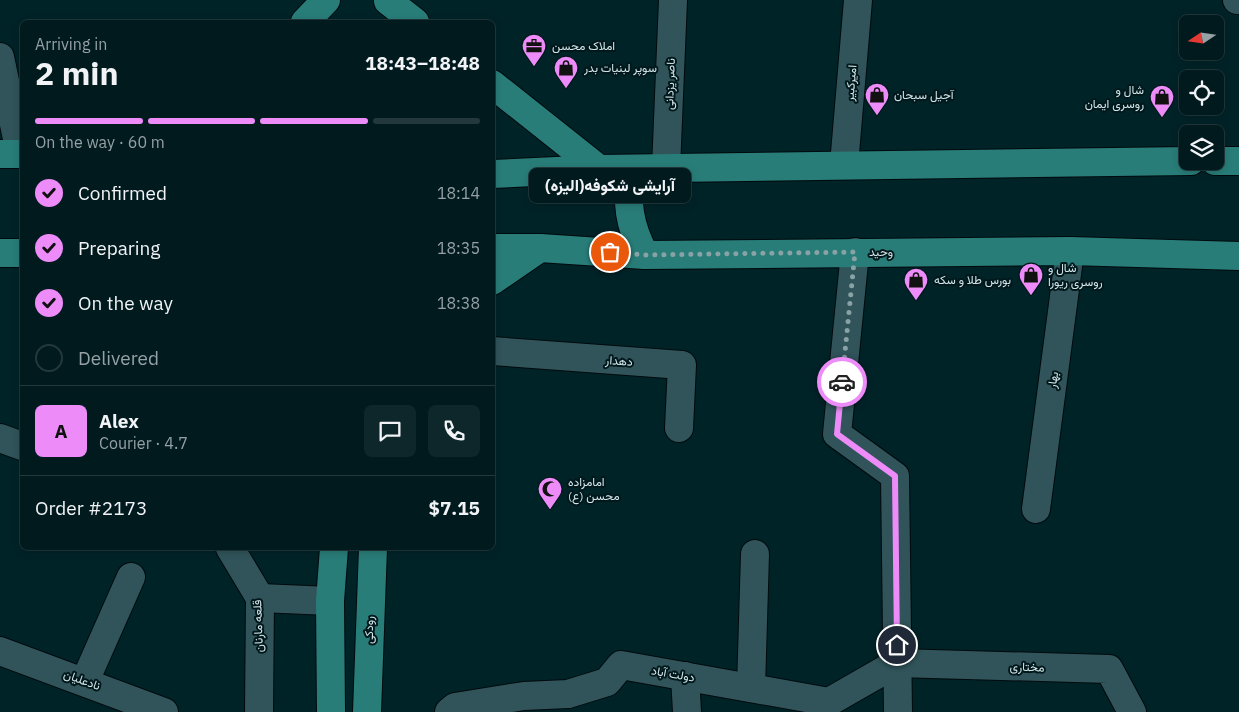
<!DOCTYPE html>
<html lang="en">
<head>
<meta charset="utf-8">
<style>
	:root { --surface:#001a1e; --page:#0e272b; --text:#f1f3f6; --muted:#95a1a4; --line:#22383c; --accent:#ed8cf9 }
	body { margin:0; font-family:"IBM Plex Sans",Vazirmatn,sans-serif; background:var(--page); color:var(--text); height:100vh; display:flex; flex-direction:column; font-size:19px; white-space:nowrap }
	* { box-sizing:border-box; margin:0 }
	p { font-size:16px; color:var(--muted) }
	.icon { flex:none; width:28px; height:28px; fill:none; stroke:currentColor; stroke-width:2; stroke-linecap:round; stroke-linejoin:round }
	.map { position:relative; flex:1; overflow:hidden }
	.details { position:absolute; left:20px; top:20px; width:475px; height:530px; display:flex; flex-direction:column; background:var(--surface); border-radius:8px; box-shadow:0 2px 8px #0003,0 0 0 1px var(--line) }
	.details>* { flex:none }
	.needle { width:32px; rotate:257deg }
	.tools { position:absolute; left:1179px; top:15px; display:grid; gap:10px }
	.tools a { display:grid; place-items:center; width:45px; height:45px; border-radius:8px; background:var(--surface); box-shadow:0 2px 8px #0003,0 0 0 1px var(--line); font-size:25px }
	.pin { position:absolute; display:grid; place-items:center; width:42px; height:42px; color:#fff; margin:-21px; border:2px solid #fff; border-radius:50%; box-shadow:0 1px 5px #0007 }
	.courier { position:absolute; display:grid; place-items:center; width:50px; height:50px; margin:-25px; border:4px solid #ed8cf9; border-radius:50%; background:#fff; color:#222; box-shadow:0 1px 6px #0007 }
	.bubble { position:absolute; height:35px; border-radius:8px; background:var(--surface); box-shadow:0 2px 8px #0003,0 0 0 1px var(--line); font-size:16px; font-weight:800; line-height:35px; text-align:center }
	.summary em { font-style:normal; font-weight:800 }
	.summary div { display:flex; flex-direction:column-reverse }
	.summary { display:flex; align-items:center; justify-content:space-between; height:85px; padding:0 15px }
	h1 { font-size:32px; font-weight:800; line-height:38px }
	.bar { display:grid; grid-template-columns:repeat(4,1fr); gap:8px 5px; align-content:center; height:60px; padding:0 15px }
	.bar i { height:6px; border-radius:4px; background:var(--line) }
	.bar .active { background:var(--accent) }
	.bar p { grid-column:span 4 }
	.line { display:flex; align-items:center; gap:12px; padding:0 15px; border-top:1px solid var(--line) }
	.line div { flex:1 }
	.round { display:grid; place-items:center; flex:none; width:52px; height:52px; border-radius:8px; background:var(--page) }
	ol { padding:0 15px; list-style:none }
	li { display:flex; align-items:center; gap:15px; height:55px }
	li p { margin-inline-start:auto }
	li .icon { padding:5px; border-radius:50%; background:var(--accent); color:#111; stroke-width:4 }
	li:last-child { color:var(--muted) }
	li i { width:28px; height:28px; border:2px solid var(--line); border-radius:50% }
	.map>svg:first-child { display:block }
	.lines { fill:none; stroke-linecap:round; stroke-linejoin:round }
	.minor-casing { stroke:#000a0d; stroke-width:30 }
	.major-casing { stroke:#000a0d; stroke-width:30 }
	.minor { stroke:#30545a; stroke-width:28 }
	.major { stroke:#297d79; stroke-width:28 }
	.done { stroke:#88a2a5; stroke-width:5; stroke-dasharray:0 9 }
	.route { stroke:#ed8cf9; stroke-width:6 }
	.labels { text-anchor:middle; stroke-width:4; stroke-linejoin:round; paint-order:stroke }
	.poi-label { font-size:12px; fill:#d2e6e9; stroke:#00181c; text-anchor:start }
	.street-label { font-size:12px; fill:#d2e6e9; stroke:#00181c }
</style>
</head>
<body>
<div class="map">
<svg width="1239" height="712" viewBox="0 0 1239 712">
	<rect width="100%" height="100%" fill="#002328"/>
	<g class="lines">
		<defs>
			<g id="minor">
				<path d="M1237 0H1239"/>
				<path d="M0 57 20 153"/>
				<path d="M844 165 858 0"/>
				<path d="M666 168 673 0"/>
				<path d="M855 252 837 434 895 476 898 712"/>
				<path d="M492 351 682 365 679 428"/>
				<path d="M0 438 22 446"/>
				<path d="M1036 509 1070 251"/>
				<path d="M230 548 260 598 259 712"/>
				<path d="M260 598 330 601"/>
				<path d="M0 651 164 712"/>
				<path d="M685 676 687 712"/>
				<path d="M85 681 131 577"/>
				<path d="M751 688 755 554"/>
				<path d="M449 712 455 707 524 696 568 694 607 682 621 665 829 702 897 663 1109 669 1132 712"/>
			</g>
			<g id="major">
				<path d="M388 1 415 22"/>
				<path d="M305 22 326 0"/>
				<path d="M492 84 599 169"/>
				<path d="M0 154H22"/>
				<path d="M1215 161H1239"/>
				<path d="M631 169C626 202 629 226 645 255"/>
				<path d="M492 174 599 169 1191 161"/>
				<path d="M492 248H540L645 255 1070 251 1239 256"/>
				<path d="M0 253H22"/>
				<path d="M492 281 540 248"/>
				<path d="M331 712 330 601 334 548"/>
				<path d="M367 712 373 548"/>
			</g>
		</defs>
		<!-- minor casing -->
		<use href="#minor" class="minor-casing"/>
		<!-- major casing -->
		<use href="#major" class="major-casing"/>
		<!-- minor -->
		<use href="#minor" class="minor"/>
		<!-- major -->
		<use href="#major" class="major"/>
	</g>
	<g class="lines">
		<!-- done -->
		<path class="done" d="M610 252 645 255 855 252 842 382"/>
		<!-- route -->
		<path class="route" d="M842 382 837 434 895 476 897 645"/>
	</g>
	<!-- icons -->
	<defs>
		<symbol id="office-pin" viewBox="-11 -11 22 30"><path d="M0 17L-7.5 6A9.5 9.5 0 1 1 7.5 6Z" fill="#ed8cf9" stroke="#00181c"/><path d="M-6-3h4V-5.5h4V-3h4V5H-6ZM-1-4.5V-3h2v-1.5ZM-6 0V1H6V0Z" fill="#111"/></symbol>
		<symbol id="shop-pin" viewBox="-11 -11 22 30"><path d="M0 17L-7.5 6A9.5 9.5 0 1 1 7.5 6Z" fill="#ed8cf9" stroke="#00181c"/><path d="M-5-2.5h2.3a2.7 3.5 0 0 1 5.4 0H5L5.5 6h-11ZM-1.5-2.5h3a1.5 2.3 0 0 0-3 0Z" fill="#111"/></symbol>
		<symbol id="mosque-pin" viewBox="-11 -11 22 30"><path d="M0 17L-7.5 6A9.5 9.5 0 1 1 7.5 6Z" fill="#ed8cf9" stroke="#00181c"/><path d="M3.5-4.9A6 6 0 1 0 3.5 4.9A5 5 0 1 1 3.5-4.9Z" fill="#111"/></symbol>
	</defs>
	<g fill-rule="evenodd">
		<use href="#office-pin" x="520" y="32" width="28" height="38"/>
		<use href="#shop-pin" x="552" y="54" width="28" height="38"/>
		<use href="#shop-pin" x="863" y="81" width="28" height="38"/>
		<use href="#shop-pin" x="1148" y="83" width="28" height="38"/>
		<use href="#shop-pin" x="1017" y="261" width="28" height="38"/>
		<use href="#shop-pin" x="902" y="266" width="28" height="38"/>
		<use href="#mosque-pin" x="536" y="475" width="28" height="38"/>
	</g>
	<g class="labels">
		<!-- poi labels -->
		<g class="poi-label">
			<text x="552" y="50">املاک محسن</text>
			<text x="584" y="72">سوپر لبنیات بدر</text>
			<text x="1144" y="94" text-anchor="end">شال و<tspan x="1144" dy="14">روسری ایمان</tspan></text>
			<text x="894" y="99">آجیل سبحان</text>
			<text x="1048" y="272">شال و<tspan x="1048" dy="14">روسری ریورا</tspan></text>
			<text x="934" y="284">بورس طلا و سکه</text>
			<text x="568" y="486">امامزاده<tspan x="568" dy="14">محسن (ع)</tspan></text>
		</g>
		<!-- street labels -->
		<g class="street-label">
			<text transform="translate(851 83) rotate(-85)" y="4">امیرکبیر</text>
			<text transform="translate(670 84) rotate(-88)" y="4">ناصر یزدانی</text>
			<text x="881" y="256">وحید</text>
			<text transform="translate(619 361) rotate(4)" y="4">دهدار</text>
			<text transform="translate(1053 380) rotate(-82)" y="4">بهار</text>
			<text transform="translate(258 626) rotate(-92)" y="4">قلعه مارنان</text>
			<text transform="translate(369 630) rotate(-89)" y="4">رودکی</text>
			<text transform="translate(1027 667) rotate(2)" y="4">مختاری</text>
			<text transform="translate(673 674) rotate(10)" y="4">دولت آباد</text>
			<text transform="translate(82 680) rotate(20)" y="4">نادعلیان</text>
		</g>
	</g>
</svg>
<div class="tools">
<a><svg class="needle" viewBox="-14 -14 28 28"><path d="M0-13l5 13h-10z" fill="#e53935"/><path d="M0 13l5-13h-10z" fill="#95a1a4"/></svg></a>
<a><svg class="icon" aria-label="locate" viewBox="0 0 24 24"><circle cx="12" cy="12" r="6"/><path d="M12 2v4M12 18v4M2 12h4M18 12h4"/></svg></a>
<a><svg class="icon" aria-label="layers" viewBox="0 0 24 24"><path d="M12 4l9 5-9 5-9-5zM3 14l9 5 9-5"/></svg></a>
</div>
<div class="pin" style="left:610px;top:252px;background:#ea580c"><svg class="icon" aria-label="bag" viewBox="0 0 24 24"><path d="M5 8h14l-1 12H6zM9 8a3 3 0 0 1 6 0"/></svg></div>
<div class="pin" style="left:897px;top:645px;background:#1f2937"><svg class="icon" aria-label="home" viewBox="0 0 24 24"><path d="M3 11l9-7 9 7M6 9v11h12V9"/></svg></div>
<div class="courier" style="left:842px;top:382px"><svg class="icon" aria-label="car" viewBox="0 0 24 24"><path d="M5 17H2v-5l4-1 3-4h7l3 4 3 1v5h-3M9 17h6M6 11h13"/><circle cx="7" cy="17" r="2"/><circle cx="17" cy="17" r="2"/></svg></div>
<div class="bubble" style="left:529px;top:168px;width:162px">آرایشی شکوفه(الیزه)</div>
<section class="details">
<div class="summary"><div><h1>2 min</h1><p>Arriving in</p></div><em>18:43–18:48</em></div>
<div class="bar"><i class="active"></i><i class="active"></i><i class="active"></i><i></i><p>On the way · 60 m</p></div>
<ol>
<li><svg class="icon" aria-label="check" viewBox="0 0 24 24"><path d="M5 12l5 5 9-10"/></svg>Confirmed<p>18:14</p></li>
<li><svg class="icon" aria-label="check" viewBox="0 0 24 24"><path d="M5 12l5 5 9-10"/></svg>Preparing<p>18:35</p></li>
<li><svg class="icon" aria-label="check" viewBox="0 0 24 24"><path d="M5 12l5 5 9-10"/></svg>On the way<p>18:38</p></li>
<li><i></i>Delivered</li>
</ol>
<div class="line" style="height:90px"><b class="round" style="background:var(--accent);color:#111">A</b><div><b>Alex</b><p>Courier · 4.7</p></div><a class="round"><svg class="icon" aria-label="chat" viewBox="0 0 24 24"><path d="M4 5h16v11H9l-5 4z"/></svg></a><a class="round"><svg class="icon" aria-label="phone" viewBox="0 0 24 24"><path d="M5 4h4l2 5-3 2q2 4 5 5l2-3 5 2v4C11 20 4 13 5 4z"/></svg></a></div>
<div class="line" style="height:65px"><div>Order #2173</div><b>$7.15</b></div>
</section>
</div>
</body>
</html>
